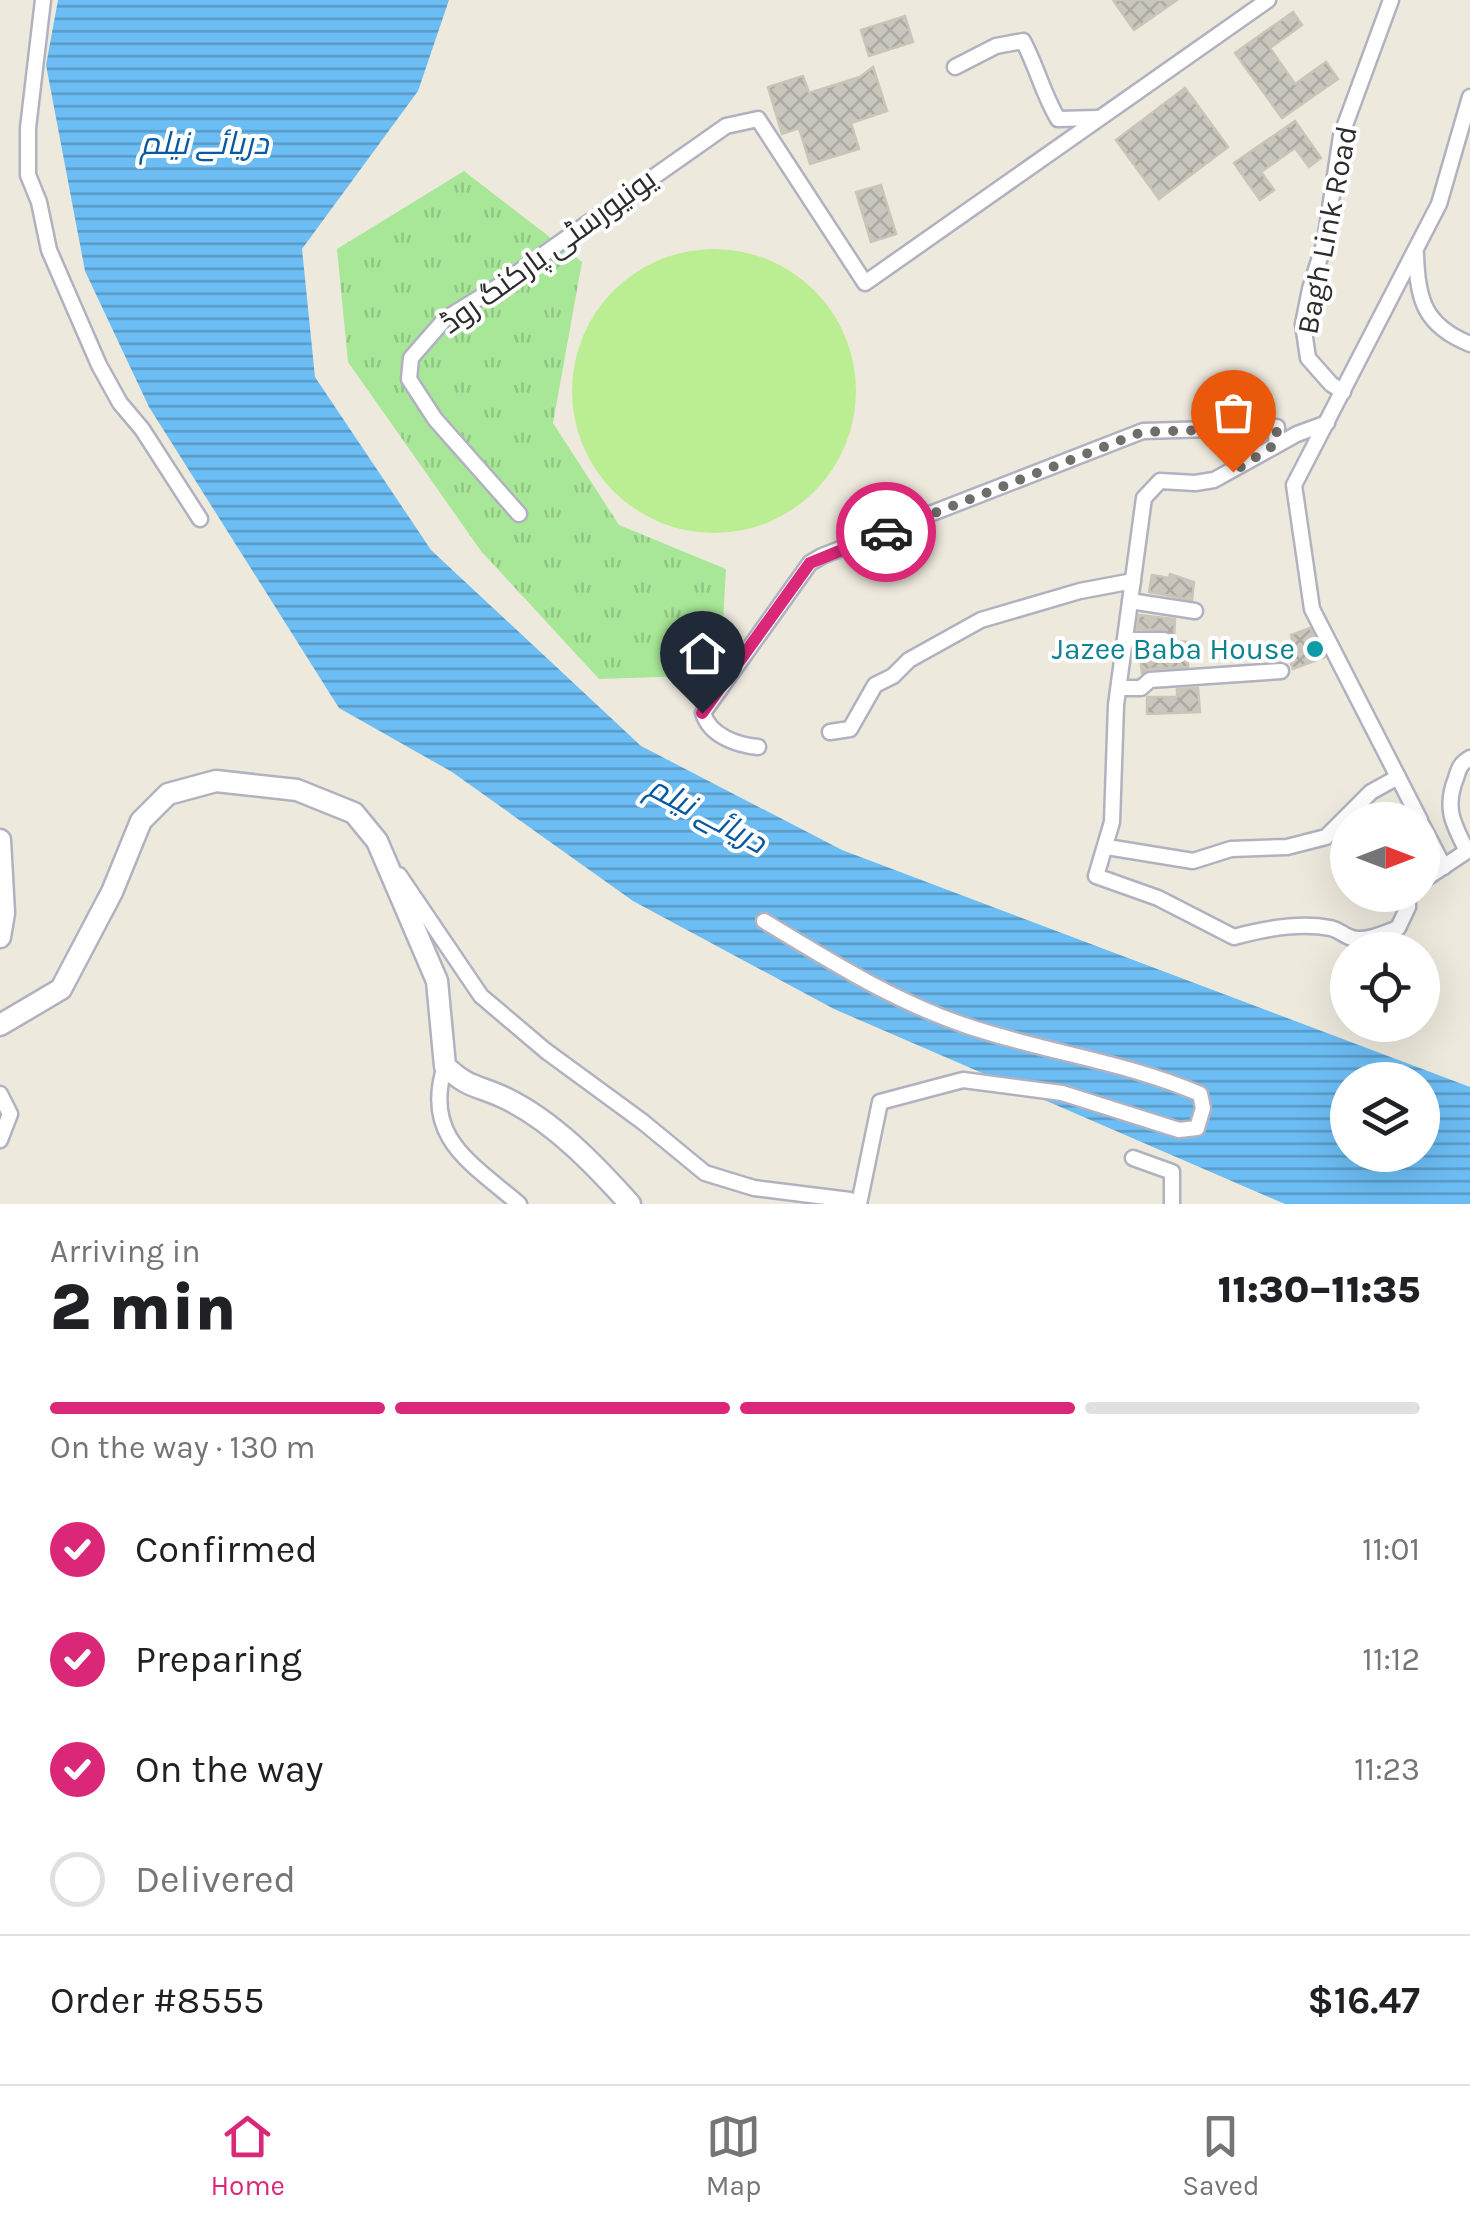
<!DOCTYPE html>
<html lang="en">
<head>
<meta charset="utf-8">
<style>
	:root { --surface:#fff; --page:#f6f6f6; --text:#202124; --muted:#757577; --line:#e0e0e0; --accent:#db2777 }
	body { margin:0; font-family:Karla,Cairo,sans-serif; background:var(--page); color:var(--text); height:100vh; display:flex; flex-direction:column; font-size:38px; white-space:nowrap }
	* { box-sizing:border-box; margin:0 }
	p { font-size:32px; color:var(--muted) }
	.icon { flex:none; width:55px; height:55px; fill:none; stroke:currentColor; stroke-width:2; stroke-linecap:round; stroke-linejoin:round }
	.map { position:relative; height:1204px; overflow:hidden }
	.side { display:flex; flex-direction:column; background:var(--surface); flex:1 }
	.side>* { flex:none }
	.needle { width:65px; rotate:90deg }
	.tools { position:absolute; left:1330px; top:802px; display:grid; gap:20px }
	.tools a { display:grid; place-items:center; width:110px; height:110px; border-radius:50%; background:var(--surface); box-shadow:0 10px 40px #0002; font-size:50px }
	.pin { position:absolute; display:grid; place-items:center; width:85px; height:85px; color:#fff; margin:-102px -42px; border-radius:50% 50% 50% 0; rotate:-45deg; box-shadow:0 0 10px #0007 }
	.pin .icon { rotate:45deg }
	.courier { position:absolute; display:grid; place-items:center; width:100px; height:100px; margin:-50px; border:8px solid #db2777; border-radius:50%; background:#fff; color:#222; box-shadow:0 2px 12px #0007 }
	.headline em { font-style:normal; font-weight:800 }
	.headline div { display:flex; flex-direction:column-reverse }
	.headline { display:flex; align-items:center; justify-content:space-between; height:170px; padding:0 50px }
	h1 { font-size:65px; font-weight:800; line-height:75px }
	.bar { display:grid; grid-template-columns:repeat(4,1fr); gap:15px 10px; align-content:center; height:120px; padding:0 50px }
	.bar i { height:12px; border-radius:8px; background:var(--line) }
	.bar .on { background:var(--accent) }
	.bar p { grid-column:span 4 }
	.line { display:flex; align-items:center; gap:25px; padding:0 50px; border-top:2px solid var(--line) }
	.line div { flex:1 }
	ol { padding:0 50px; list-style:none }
	li { display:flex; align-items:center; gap:30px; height:110px }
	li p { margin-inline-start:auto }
	li .icon { padding:10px; border-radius:50%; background:var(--accent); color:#fff; stroke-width:4 }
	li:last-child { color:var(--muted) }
	li i { width:55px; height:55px; border:5px solid var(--line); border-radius:50% }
	.dock { display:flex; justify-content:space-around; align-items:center; height:140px; border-top:2px solid var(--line); background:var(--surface); font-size:28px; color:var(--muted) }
	.dock a { display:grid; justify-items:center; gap:5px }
	.dock .on { color:var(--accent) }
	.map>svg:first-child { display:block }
	.grass { fill:url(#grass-tufts) }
	.pitch { fill:#bbee93 }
	.water { fill:url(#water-rules); fill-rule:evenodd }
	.building { fill:url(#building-cross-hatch); stroke:#cac5b7; stroke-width:2.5 }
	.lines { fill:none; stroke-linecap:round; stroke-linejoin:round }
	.street-casing { stroke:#b1b2c0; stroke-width:19 }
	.secondary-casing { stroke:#b1b2c0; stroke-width:25 }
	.street { stroke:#fff; stroke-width:14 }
	.secondary { stroke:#fff; stroke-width:20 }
	.done { stroke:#706e6a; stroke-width:10; stroke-dasharray:0 18 }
	.route { stroke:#db2777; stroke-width:12 }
	.culture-dot { fill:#0f9aa8; stroke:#fff; stroke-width:4 }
	.labels { text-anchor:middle; stroke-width:8; stroke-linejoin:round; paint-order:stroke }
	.street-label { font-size:30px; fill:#2c2c2c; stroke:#fff }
	.culture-label { font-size:30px; fill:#0d838f; stroke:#fff; text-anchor:end }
	.water-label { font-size:32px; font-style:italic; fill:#0759a4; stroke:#fff }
</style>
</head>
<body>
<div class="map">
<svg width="1470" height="1204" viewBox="0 0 1470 1204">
	<defs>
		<pattern id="grass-tufts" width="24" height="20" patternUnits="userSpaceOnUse" patternTransform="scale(2.5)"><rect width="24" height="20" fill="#a8e797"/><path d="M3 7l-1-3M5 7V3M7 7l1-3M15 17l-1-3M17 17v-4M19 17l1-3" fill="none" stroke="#91c682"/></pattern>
		<pattern id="water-rules" width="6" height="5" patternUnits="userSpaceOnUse" patternTransform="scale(2.5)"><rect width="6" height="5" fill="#6cbdf4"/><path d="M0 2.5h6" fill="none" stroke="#599ac6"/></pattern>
		<pattern id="building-cross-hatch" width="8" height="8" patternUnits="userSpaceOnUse" patternTransform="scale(2.5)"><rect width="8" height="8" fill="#c9c6bd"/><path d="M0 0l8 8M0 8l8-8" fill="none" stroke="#adaaa3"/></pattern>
	</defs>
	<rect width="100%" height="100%" fill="#eee9dd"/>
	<!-- grass -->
	<path class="grass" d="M464 171 582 262 553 423 619 525 726 569 720 675 599 679 481 551 348 362 337 249Z"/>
	<!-- pitch -->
	<circle class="pitch" cx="714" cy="391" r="142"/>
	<!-- water -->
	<path class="water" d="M58 0H449L418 91 302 249 315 377 431 550 641 746 842 850 1470 1087V1204H1285L834 1009 633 901 452 772 339 708 149 407 85 271 46 65ZM1348 1080H1422V1155H1348Z"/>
	<!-- building -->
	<g class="building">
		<path d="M1113 0H1177L1134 30Z"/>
		<path d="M1293 12 1302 25 1270 48 1295 84 1326 62 1338 79 1282 118 1235 53Z"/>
		<path d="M905 16 913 42 869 56 861 30Z"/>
		<path d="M873 67 887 111 851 123 859 149 810 164 799 128 782 134 768 87 803 76 809 93 860 77Z"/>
		<path d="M1185 88 1228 147 1159 199 1116 140Z"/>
		<path d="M1295 121 1321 158 1309 167 1295 148 1261 172 1274 190 1260 200 1234 163Z"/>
		<path d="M881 185 896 234 871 242 856 192Z"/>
		<path d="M1170 574 1194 582 1192 600 1149 592 1152 575 1169 578Z"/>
		<path d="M1139 615 1175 619 1174 639 1165 630 1137 629Z"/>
		<path d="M1310 628 1325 657 1293 669 1289 658 1296 656 1291 635Z"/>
		<path d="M1174 641 1188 642V667L1149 669 1142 673 1140 656H1150V651L1168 650Z"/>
		<path d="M1198 688 1200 712 1147 714V697H1177V689Z"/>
	</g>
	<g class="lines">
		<defs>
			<g id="street">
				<path d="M43 0 28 128V175L39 202 49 250 99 365 120 403 142 429 200 519"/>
				<path d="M955 67 996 46 1023 41C1037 67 1043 94 1058 119L1098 118"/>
				<path d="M1416 254C1417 300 1425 326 1470 344"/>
				<path d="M1343 392 1331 384 1308 358 1303 324 1310 289 1325 241 1341 136 1391 0"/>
				<path d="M1327 423 1297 434 1214 480 1195 483 1160 481 1144 498 1116 705 1112 822 1096 876 1158 898 1234 937C1263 929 1300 922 1330 928 1338 929 1344 936 1352 938 1366 942 1385 933 1398 928L1408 907V895"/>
				<path d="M519 514 435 419 409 379 411 358 445 319 497 287 726 126 758 119 865 283 1268 0"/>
				<path d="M1130 601 1195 611"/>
				<path d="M1125 640H1164"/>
				<path d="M1119 688H1141L1150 680 1281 671"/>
				<path d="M830 732 850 729 875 685 893 676 909 660 981 620 1080 591 1133 581"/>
				<path d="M758 747C737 745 710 736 703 713L810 563 822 556 1143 431 1277 427 1276 444"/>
				<path d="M1420 820 1312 609 1294 485 1439 204 1470 97"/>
				<path d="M1422 825 1444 867"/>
				<path d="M1107 847 1193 861 1231 849 1287 847 1326 837 1371 792 1398 777"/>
				<path d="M399 875 481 996 546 1051 643 1122 705 1173 754 1188 850 1200 854 1204"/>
				<path d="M1422 881 1467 851C1453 824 1444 808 1456 778 1459 768 1460 764 1470 758"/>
				<path d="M764 921C830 961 893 1001 967 1026 1044 1052 1126 1062 1200 1094L1203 1108 1197 1128 1179 1130 1062 1093 963 1080 880 1102 859 1204"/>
				<path d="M445 1066C422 1137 471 1163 519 1204"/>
				<path d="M0 1094 10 1114 0 1140"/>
				<path d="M1133 1158 1172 1172V1204"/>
			</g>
			<g id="secondary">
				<path d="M0 840 4 913 0 937"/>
				<path d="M0 1025 61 989 112 892 141 821 168 794 216 781 297 790 354 813 377 841 437 981 445 1066C469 1089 478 1085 505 1098 553 1121 595 1165 630 1204"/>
			</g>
		</defs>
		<!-- street casing -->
		<use href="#street" class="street-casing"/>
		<!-- secondary casing -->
		<use href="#secondary" class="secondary-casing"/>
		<!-- street -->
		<use href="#street" class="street"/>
		<!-- secondary -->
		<use href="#secondary" class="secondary"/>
	</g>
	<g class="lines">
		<!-- done -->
		<path class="done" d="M886 532 1142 432 1277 428 1276 444 1233 472"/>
		<!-- route -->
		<path class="route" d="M702 713 810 563 886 532"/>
	</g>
	<!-- markers -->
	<circle class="culture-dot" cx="1315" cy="649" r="10"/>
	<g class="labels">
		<!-- street labels -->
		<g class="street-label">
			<text transform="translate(1327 230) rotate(-79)" y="10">Bagh Link Road</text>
			<text transform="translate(548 251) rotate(-36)" y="10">یونیورسٹی پارکنگ روڈ</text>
		</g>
		<!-- culture labels -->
		<g class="culture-label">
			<text x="1295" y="659">Jazee Baba House</text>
		</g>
		<!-- water labels -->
		<g class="water-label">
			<text x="204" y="154">دریائے نیلم</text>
			<text transform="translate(707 814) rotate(28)" y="11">دریائے نیلم</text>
		</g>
	</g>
</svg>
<div class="tools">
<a><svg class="needle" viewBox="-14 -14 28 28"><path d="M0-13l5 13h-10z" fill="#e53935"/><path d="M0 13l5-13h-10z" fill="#757577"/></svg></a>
<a><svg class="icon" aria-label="locate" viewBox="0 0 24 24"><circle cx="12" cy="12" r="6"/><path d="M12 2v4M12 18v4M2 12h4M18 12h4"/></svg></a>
<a><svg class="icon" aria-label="layers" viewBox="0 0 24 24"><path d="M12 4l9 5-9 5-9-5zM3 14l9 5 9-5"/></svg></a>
</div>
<div class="pin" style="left:1233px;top:472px;background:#ea580c"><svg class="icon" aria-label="bag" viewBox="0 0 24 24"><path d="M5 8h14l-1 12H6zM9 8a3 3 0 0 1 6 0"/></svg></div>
<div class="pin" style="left:702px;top:713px;background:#1f2937"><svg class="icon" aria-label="home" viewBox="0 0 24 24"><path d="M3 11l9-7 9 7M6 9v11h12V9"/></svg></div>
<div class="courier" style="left:886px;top:532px"><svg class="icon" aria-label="car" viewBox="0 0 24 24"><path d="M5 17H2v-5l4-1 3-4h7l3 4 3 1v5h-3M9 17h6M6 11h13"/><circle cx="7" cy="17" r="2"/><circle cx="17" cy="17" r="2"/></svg></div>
</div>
<section class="side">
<div class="headline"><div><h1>2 min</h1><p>Arriving in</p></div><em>11:30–11:35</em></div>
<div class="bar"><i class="on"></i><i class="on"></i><i class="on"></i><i></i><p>On the way · 130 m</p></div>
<ol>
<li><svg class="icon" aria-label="check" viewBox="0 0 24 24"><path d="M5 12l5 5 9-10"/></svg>Confirmed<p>11:01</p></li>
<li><svg class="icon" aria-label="check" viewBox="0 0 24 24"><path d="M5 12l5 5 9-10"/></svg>Preparing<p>11:12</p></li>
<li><svg class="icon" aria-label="check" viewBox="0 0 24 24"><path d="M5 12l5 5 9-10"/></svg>On the way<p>11:23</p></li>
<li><i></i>Delivered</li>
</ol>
<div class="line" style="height:130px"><div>Order #8555</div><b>$16.47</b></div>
</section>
<nav class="dock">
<a class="on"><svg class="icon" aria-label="home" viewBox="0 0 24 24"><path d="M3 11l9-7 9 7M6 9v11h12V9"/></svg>Home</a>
<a><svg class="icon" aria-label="map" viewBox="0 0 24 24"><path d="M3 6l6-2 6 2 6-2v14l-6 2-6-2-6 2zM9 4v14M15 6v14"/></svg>Map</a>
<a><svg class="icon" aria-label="saved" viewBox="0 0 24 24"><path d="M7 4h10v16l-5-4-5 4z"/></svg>Saved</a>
</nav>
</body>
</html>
